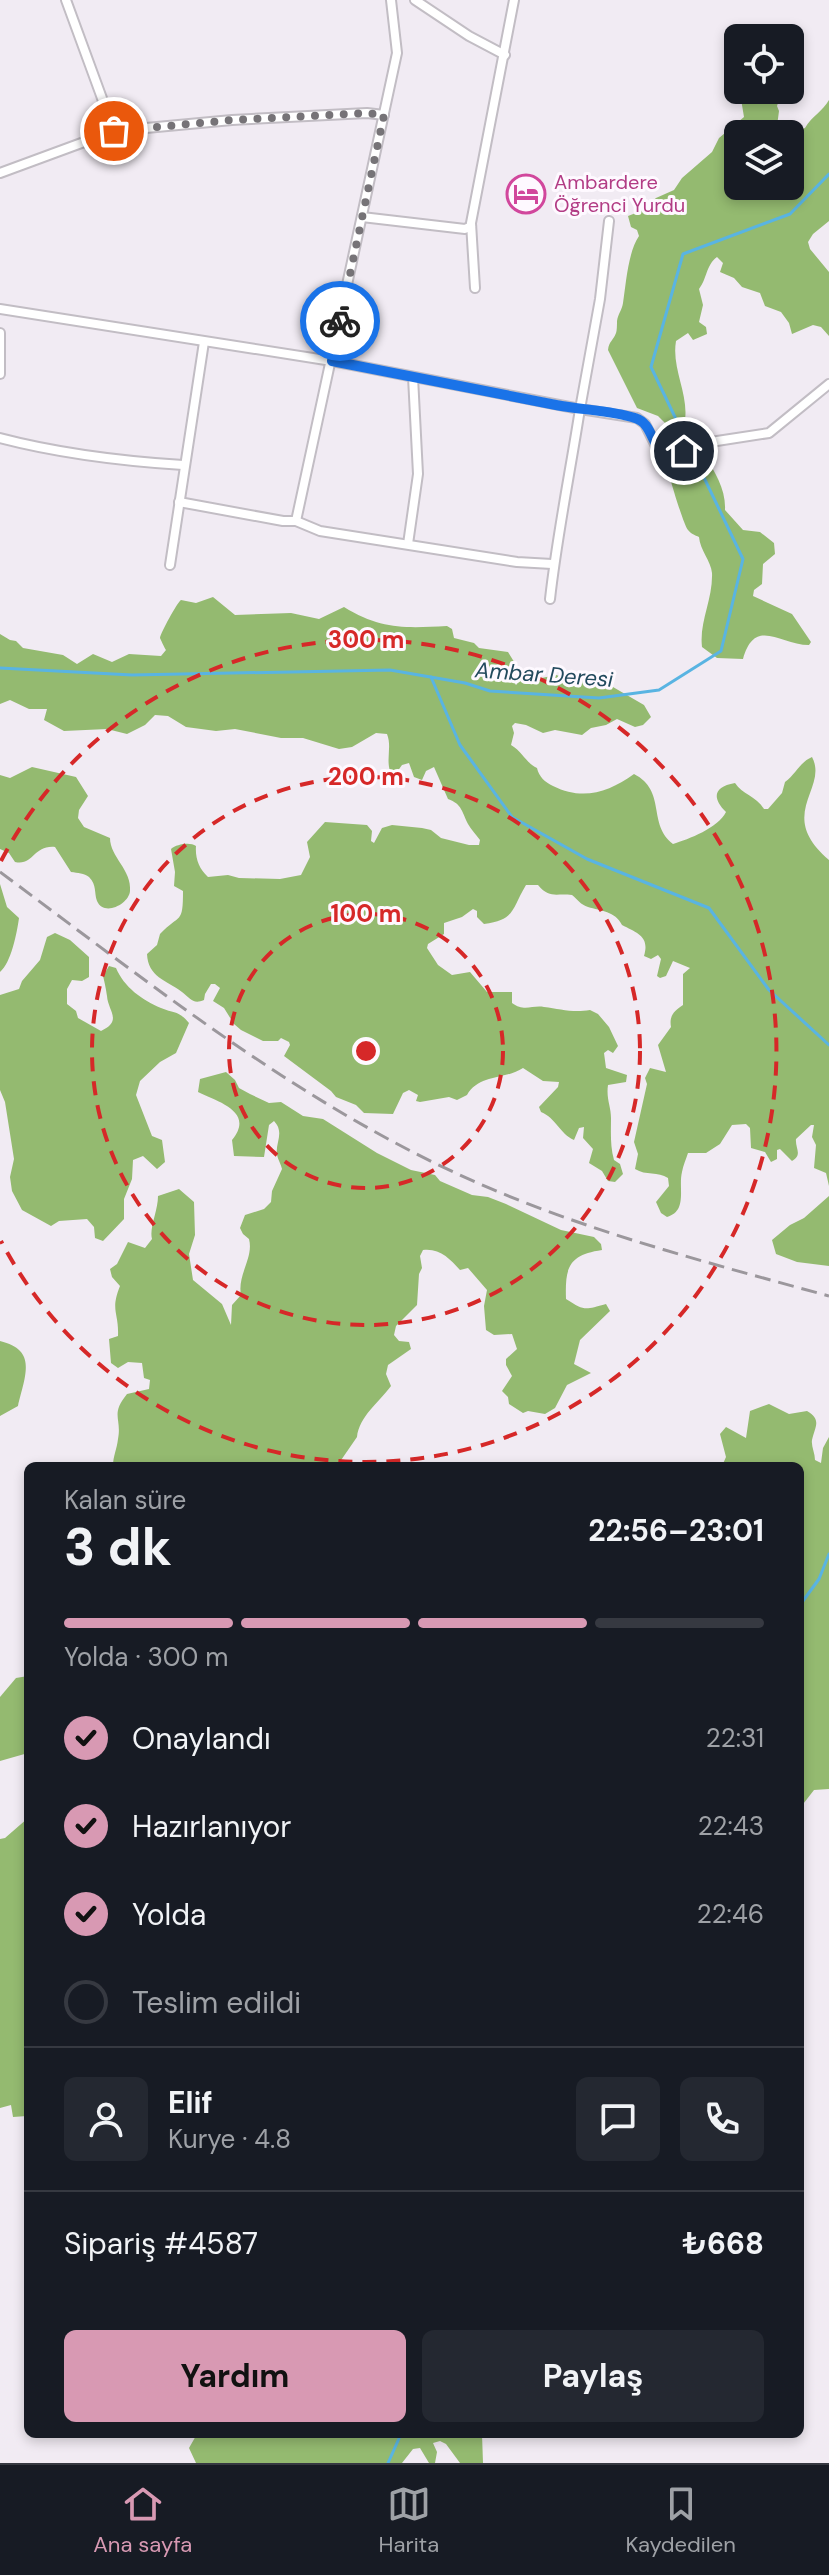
<!DOCTYPE html>
<html lang="tr">
<head>
<meta charset="utf-8">
<style>
	:root { --surface:#171b24; --page:#242831; --text:#f1f3f6; --muted:#9ea1a6; --line:#363941; --accent:#d899b3 }
	body { margin:0; font-family:"DM Sans",sans-serif; background:var(--page); color:var(--text); height:100vh; display:flex; flex-direction:column; font-size:30px; white-space:nowrap }
	* { box-sizing:border-box; margin:0 }
	p { font-size:26px; color:var(--muted) }
	.icon { flex:none; width:44px; height:44px; fill:none; stroke:currentColor; stroke-width:2; stroke-linecap:round; stroke-linejoin:round }
	.map { position:relative; flex:1; overflow:hidden }
	.details { position:absolute; left:24px; top:1462px; width:780px; height:976px; display:flex; flex-direction:column; background:var(--surface); border-radius:12px; box-shadow:0 4px 12px #0003 }
	.details>* { flex:none }
	.tools { position:absolute; left:724px; top:24px; display:grid; gap:16px }
	.tools a { display:grid; place-items:center; width:80px; height:80px; border-radius:12px; background:var(--surface); box-shadow:0 4px 12px #0003; font-size:40px }
	.pin { position:absolute; display:grid; place-items:center; width:68px; height:68px; color:#fff; margin:-34px; border:4px solid #fff; border-radius:50%; box-shadow:0 2px 8px #0007 }
	.courier { position:absolute; display:grid; place-items:center; width:80px; height:80px; margin:-40px; border:6px solid #1a73e8; border-radius:50%; background:#fff; color:#222; box-shadow:0 2px 10px #0007 }
	.headline em { font-style:normal; font-weight:700 }
	.headline div { display:flex; flex-direction:column-reverse }
	.headline { display:flex; align-items:center; justify-content:space-between; height:136px; padding:0 40px }
	h1 { font-size:52px; font-weight:700; line-height:60px }
	.bar { display:grid; grid-template-columns:repeat(4,1fr); gap:12px 8px; align-content:center; height:96px; padding:0 40px }
	.bar i { height:10px; border-radius:6px; background:var(--line) }
	.bar .selected { background:var(--accent) }
	.bar p { grid-column:span 4 }
	.line { display:flex; align-items:center; gap:20px; padding:0 40px; border-top:2px solid var(--line) }
	.line div { flex:1 }
	.round { display:grid; place-items:center; flex:none; width:84px; height:84px; border-radius:12px; background:var(--page) }
	ol { padding:0 40px; list-style:none }
	li { display:flex; align-items:center; gap:24px; height:88px }
	li p { margin-inline-start:auto }
	li .icon { padding:8px; border-radius:50%; background:var(--accent); color:#111; stroke-width:4 }
	li:last-child { color:var(--muted) }
	li i { width:44px; height:44px; border:4px solid var(--line); border-radius:50% }
	.action { display:flex; gap:16px; margin-top:auto; padding:16px 40px }
	.action a { flex:1; height:92px; border-radius:12px; background:var(--accent); color:#111; font-size:32px; font-weight:700; line-height:92px; text-align:center }
	.action a+a { background:var(--page); color:var(--text) }
	.menu { display:flex; justify-content:space-around; align-items:center; height:112px; border-top:2px solid var(--line); background:var(--surface); font-size:22px; color:var(--muted) }
	.menu a { display:grid; justify-items:center; gap:4px }
	.menu .selected { color:var(--accent) }
	.map>svg:first-child { display:block }
	.forest { fill:#94ba70; fill-rule:evenodd }
	.lines { fill:none; stroke-linecap:round; stroke-linejoin:round }
	.stream { stroke:#59b4e2; stroke-width:3 }
	.minor-casing { stroke:#c2bdc4; stroke-width:12 }
	.minor { stroke:#fff; stroke-width:8 }
	.rail { stroke:#9b979c; stroke-width:3; stroke-dasharray:16 8; stroke-linecap:butt }
	.done { stroke:#767377; stroke-width:8; stroke-dasharray:0 14.4 }
	.route { stroke:#1a73e8; stroke-width:10 }
	.ring { fill:none; stroke:#d62828; stroke-width:4; stroke-dasharray:14 10 }
	.labels { text-anchor:middle; stroke-width:6; stroke-linejoin:round; paint-order:stroke }
	.hotel-label { font-size:20px; fill:#b23c85; stroke:#fef9ff; text-anchor:start }
	.water-label { font-size:22px; font-style:italic; fill:#224a5d; stroke:#fef9ff }
	.centre { fill:#d62828; stroke:#fef9ff; stroke-width:4 }
	.ring-label { font-size:24px; text-anchor:middle; font-weight:bold; fill:#d62828; stroke:#fef9ff; stroke-width:6; stroke-linejoin:round; paint-order:stroke }
</style>
</head>
<body>
<div class="map">
<svg width="829" height="2463" viewBox="0 0 829 2463">
	<rect width="100%" height="100%" fill="#f1ebf3"/>
	<!-- forest -->
	<g class="forest">
		<path d="M736 78H738V90H782L777 106 779 111 777 126H790L795 131 805 128C812 116 823 111 829 100V221L813 234 808 242 810 249 829 272V336L821 327 813 325 792 334 789 323 781 312 765 306 760 293 742 287 734 278 720 272 723 263 717 257C706 265 707 279 699 289L703 305 699 322 706 327 707 334 693 340 688 333 676 341C671 370 691 397 684 425L668 426 658 416 637 408 608 350C609 341 613 341 616 333 617 331 617 324 617 321 618 314 622 310 623 303 626 284 628 252 639 236L637 230 631 227 628 216 641 211 656 198 674 190 682 178 712 152 719 138 744 117 741 99 734 94 732 81ZM738 134H790V186H738Z"/>
		<path d="M705 455C715 473 726 489 725 510L743 530 760 532 774 543 775 554 763 564 762 584 754 590 753 596 792 614 811 642 809 645C780 645 755 616 743 659L717 658 702 647C699 622 713 599 712 573 711 561 700 550 699 537 695 535 691 534 688 530 684 526 668 474 668 468Z"/>
		<path d="M213 597 235 615 291 613 319 619 344 607C381 630 406 628 447 626L452 629 454 638 474 643 479 648 508 652 516 665 509 675 516 685 523 677 537 679 556 675 573 680 594 676 644 705 651 717 643 725 635 727 617 719 606 725 591 728 582 735 555 730 543 733 526 725 515 723 512 726 514 733 511 745C523 752 525 762 537 768 539 777 545 782 553 786 583 801 609 792 634 774 667 791 647 824 673 844 689 839 718 828 726 812 712 798 713 787 735 783 742 794 756 796 764 809H768L782 793 785 782C796 774 800 762 812 757 829 789 775 814 829 860V1186L826 1173 814 1168 816 1145 812 1137 814 1125H811L796 1139C795 1148 803 1155 792 1161L780 1149 777 1150V1159L771 1162 765 1152 751 1148 750 1128 746 1124 732 1125 720 1144 706 1153H688C686 1159 683 1166 682 1172 678 1188 688 1211 667 1217L661 1213 656 1202 669 1186 668 1178C658 1171 646 1176 635 1169L638 1154 634 1142 647 1084 645 1078 650 1068 666 1072 658 1045 671 1027C669 1016 674 1011 683 1005V974L690 968 673 961 666 976 660 978 657 976 661 959 658 955 651 959 644 956C650 936 637 933 622 925 615 911 601 911 588 907 581 905 577 899 572 895 555 893 550 899 538 885H526C511 910 516 919 484 924L477 917V911L473 909 462 917 444 923V934L428 944 427 948 438 965 452 975 470 972 487 992H512V1003C524 1012 532 1005 544 1007 560 1009 573 1013 590 1010L598 1014 609 1027 618 1046 613 1053 608 1050 604 1053 606 1068 627 1075 626 1082 608 1085C606 1099 611 1106 611 1118 611 1132 610 1146 614 1160L620 1164 623 1174 615 1182 608 1181 602 1171 589 1163 593 1149 583 1138 584 1127 579 1128 574 1140C560 1134 556 1118 541 1112L539 1107 558 1087 559 1082 543 1081 523 1068C505 1080 479 1074 467 1095L457 1100 449 1097 420 1102 416 1101 418 1095 409 1090 403 1093 393 1114 364 1113 356 1105 336 1097 331 1091 284 1056 290 1045 289 1042 281 1038 278 1041H263L241 1030 234 1024 224 1008 213 1001 220 988 215 984H211L205 994 204 1000C193 1005 190 998 182 992 166 980 148 977 147 954L157 945 160 934C180 913 183 925 183 891L174 886 175 872 171 849C177 844 190 842 196 846 195 858 199 869 208 877L228 875 239 878 280 879 301 875 310 857 307 842 325 822 367 825 372 831 371 841 374 843 382 828 392 825 422 828 431 830 441 838 469 845H479L480 840C476 835 471 829 468 824 462 812 462 804 448 799L434 767 426 771 422 780 414 777 409 763 402 765 397 772 390 771C386 758 392 747 387 734L376 733 352 747 339 749 303 738H281L235 729 216 731 186 727 168 716 155 715 145 725 127 734 107 729 64 731 44 720 47 709H29L10 700 0 704V634L10 640 16 641 23 648 63 655 77 664 93 654 112 662 129 654 161 656 166 650C165 649 160 638 160 638 161 632 177 603 181 600L196 603Z"/>
		<path d="M32 767 76 777 88 796 79 810 78 818 84 827 110 838C110 857 132 870 130 891 129 904 104 917 97 901 94 893 97 885 89 877 84 873 78 873 71 872L55 847C33 845 34 866 15 862L9 853 0 849V775L10 778Z"/>
		<path d="M0 884 7 907 19 918C17 933 11 963 0 972Z"/>
		<path d="M55 933 70 940 89 957V977L82 981 72 980 67 989V1004L76 1011 78 1018 101 1031C123 1021 108 1011 107 996 106 989 105 984 103 976L109 966 116 968C124 987 142 1000 161 1008 175 1014 178 1010 189 1023L176 1053 160 1062 140 1081 136 1095 152 1136 162 1140 165 1162 157 1169 143 1156 133 1160 132 1179 124 1199V1219L103 1241 95 1238 94 1227 87 1219 59 1221 51 1226 22 1210 12 1191 10 1177 14 1159 5 1102 0 1090V995L19 989 22 981 40 960 47 937Z"/>
		<path d="M226 1072 235 1080 239 1088 250 1094 269 1103 281 1102 303 1116 323 1119 377 1153 411 1170 435 1175 440 1181 472 1195 488 1197 506 1204 561 1230 594 1237 601 1244 602 1250C568 1255 565 1268 566 1299 585 1311 584 1310 606 1304L610 1311 580 1340 574 1364 591 1373 567 1385 555 1408 545 1414 528 1411 523 1413 509 1404 508 1397 502 1391 512 1376 506 1365V1359L517 1349 512 1334 494 1335 486 1330 484 1306 487 1290 468 1268 460 1270C450 1259 440 1248 423 1250L420 1256 422 1268 419 1274 417 1305 396 1326 394 1335 399 1341 409 1342 411 1349 388 1365 386 1374 391 1386C379 1402 359 1417 357 1437L337 1466H113C113 1456 117 1449 118 1439 122 1418 110 1415 127 1394L149 1389 150 1380 144 1378 142 1363 128 1362 118 1368 111 1363 109 1339 118 1336C119 1312 110 1311 120 1286L112 1277 110 1269 117 1264 128 1242 145 1248 152 1239C149 1228 158 1211 158 1196L179 1189 194 1202 195 1235 189 1254 193 1280 222 1304 231 1325 232 1305 241 1295C237 1275 254 1258 249 1239L243 1234 240 1228 245 1215 264 1209 271 1202 272 1191 282 1169C281 1164 278 1160 277 1155 275 1142 285 1133 274 1121L269 1125 264 1157 234 1156 232 1140C255 1112 219 1102 198 1092L200 1079Z"/>
		<path d="M829 1196V1266L797 1262 776 1254 772 1240 790 1225 804 1218Z"/>
		<path d="M0 1341C38 1350 25 1376 18 1406L0 1416Z"/>
		<path d="M769 1404 789 1414 807 1411C822 1420 815 1426 812 1440 811 1446 815 1453 815 1460L821 1463 823 1448 829 1437V1789L814 1790 800 1808V1816V1466H722L726 1457 720 1434 726 1427 746 1438 750 1411Z"/>
		<path d="M28 1676V1753L0 1761V1697L16 1678Z"/>
		<path d="M28 1818V2113L27 2116 13 2117 11 2105 0 2108V1839L5 1838Z"/>
		<path d="M197 2434H482L483 2463H460L446 2444 440 2441 433 2443 437 2452 435 2463H429L420 2448 413 2449 402 2463H196L189 2448Z"/>
	</g>
	<g class="lines">
		<!-- stream -->
		<g class="stream">
			<path d="M0 668 132 675 390 670 465 683 490 691 599 698 659 690 721 651 743 559 651 367 683 254 790 214 829 174"/>
			<path d="M431 677 460 745 512 817 587 859 709 908 769 990 829 1045"/>
			<path d="M800 1605 819 1579 829 1554"/>
			<path d="M388 2463 401 2434"/>
		</g>
		<defs>
			<g id="minor">
				<path d="M66 0 114 131"/>
				<path d="M415 0 469 36 505 55"/>
				<path d="M0 173 114 131 232 120 367 113 384 115"/>
				<path d="M362 217 465 229 471 226"/>
				<path d="M609 221 600 299 580 409 637 418 645 424 657 448 664 453 673 454 704 443 769 433 829 384"/>
				<path d="M475 288 471 223 514 0"/>
				<path d="M0 309 332 361 580 409C570 473 557 536 550 599"/>
				<path d="M0 333V374"/>
				<path d="M0 438C61 454 121 461 183 465"/>
				<path d="M179 502 283 521H296L320 531 517 562 552 564"/>
				<path d="M296 521 397 53 391 0"/>
				<path d="M408 544 418 474 413 377"/>
				<path d="M170 565 204 342"/>
			</g>
		</defs>
		<!-- minor casing -->
		<use href="#minor" class="minor-casing"/>
		<!-- minor -->
		<use href="#minor" class="minor"/>
		<!-- rail -->
		<path class="rail" d="M0 872C147 981 292 1098 460 1175 577 1229 705 1262 829 1296"/>
	</g>
	<g class="lines">
		<!-- done -->
		<path class="done" d="M114 131 232 120 367 113 384 115 340 321"/>
		<!-- route -->
		<path class="route" d="M340 321 332 361C406 376 481 390 556 405 581 410 611 410 635 418 659 425 647 464 684 451"/>
	</g>
	<!-- distance rings -->
	<g class="ring">
		<circle cx="366" cy="1051" r="137"/>
		<circle cx="366" cy="1051" r="274"/>
		<path d="M1 861A411 411 0 1 1 1 1241"/>
	</g>
	<!-- icons -->
	<defs>
		<symbol id="hotel-ring" viewBox="-11 -11 22 22"><circle r="9.5" fill="#fef9ff" stroke="#d1479c" stroke-width="1.5"/><path d="M-6-4.5h1.5V1H6V5H4.5V3h-9V5H-6ZM-4 0a1.8 1.8 0 1 1 3.6 0ZM.5 0V-2.5h3Q6-2.5 6 0Z" fill="#d1479c"/></symbol>
	</defs>
	<g fill-rule="evenodd">
		<use href="#hotel-ring" x="504" y="172" width="44" height="44"/>
	</g>
	<g class="labels">
		<!-- hotel labels -->
		<g class="hotel-label">
			<text x="554" y="189">Ambardere<tspan x="554" dy="23">Öğrenci Yurdu</tspan></text>
		</g>
		<!-- water labels -->
		<g class="water-label">
			<text transform="translate(544 674) rotate(4)" y="8">Ambar Deresi</text>
		</g>
	</g>
	<circle cx="366" cy="1051" r="12" class="centre"/>
	<g class="ring-label">
		<text x="366" y="648">300 m</text>
		<text x="366" y="785">200 m</text>
		<text x="366" y="922">100 m</text>
	</g>
</svg>
<div class="tools">
<a><svg class="icon" aria-label="locate" viewBox="0 0 24 24"><circle cx="12" cy="12" r="6"/><path d="M12 2v4M12 18v4M2 12h4M18 12h4"/></svg></a>
<a><svg class="icon" aria-label="layers" viewBox="0 0 24 24"><path d="M12 4l9 5-9 5-9-5zM3 14l9 5 9-5"/></svg></a>
</div>
<div class="pin" style="left:114px;top:131px;background:#ea580c"><svg class="icon" aria-label="bag" viewBox="0 0 24 24"><path d="M5 8h14l-1 12H6zM9 8a3 3 0 0 1 6 0"/></svg></div>
<div class="pin" style="left:684px;top:451px;background:#1f2937"><svg class="icon" aria-label="home" viewBox="0 0 24 24"><path d="M3 11l9-7 9 7M6 9v11h12V9"/></svg></div>
<div class="courier" style="left:340px;top:321px"><svg class="icon" aria-label="bike" viewBox="0 0 24 24"><circle cx="6" cy="16" r="4"/><circle cx="18" cy="16" r="4"/><path d="M6 16l4-8h5l3 8M10 8l3 8H6M13 5h3"/></svg></div>
<section class="details">
<div class="headline"><div><h1>3 dk</h1><p>Kalan süre</p></div><em>22:56–23:01</em></div>
<div class="bar"><i class="selected"></i><i class="selected"></i><i class="selected"></i><i></i><p>Yolda · 300 m</p></div>
<ol>
<li><svg class="icon" aria-label="check" viewBox="0 0 24 24"><path d="M5 12l5 5 9-10"/></svg>Onaylandı<p>22:31</p></li>
<li><svg class="icon" aria-label="check" viewBox="0 0 24 24"><path d="M5 12l5 5 9-10"/></svg>Hazırlanıyor<p>22:43</p></li>
<li><svg class="icon" aria-label="check" viewBox="0 0 24 24"><path d="M5 12l5 5 9-10"/></svg>Yolda<p>22:46</p></li>
<li><i></i>Teslim edildi</li>
</ol>
<div class="line" style="height:144px"><a class="round"><svg class="icon" aria-label="person" viewBox="0 0 24 24"><circle cx="12" cy="8" r="4"/><path d="M4 21q1-7 8-7t8 7"/></svg></a><div><b>Elif</b><p>Kurye · 4.8</p></div><a class="round"><svg class="icon" aria-label="chat" viewBox="0 0 24 24"><path d="M4 5h16v11H9l-5 4z"/></svg></a><a class="round"><svg class="icon" aria-label="phone" viewBox="0 0 24 24"><path d="M5 4h4l2 5-3 2q2 4 5 5l2-3 5 2v4C11 20 4 13 5 4z"/></svg></a></div>
<div class="line" style="height:104px"><div>Sipariş #4587</div><b>₺668</b></div>
<div class="action"><a>Yardım</a><a>Paylaş</a></div>
</section>
</div>
<nav class="menu">
<a class="selected"><svg class="icon" aria-label="home" viewBox="0 0 24 24"><path d="M3 11l9-7 9 7M6 9v11h12V9"/></svg>Ana sayfa</a>
<a><svg class="icon" aria-label="map" viewBox="0 0 24 24"><path d="M3 6l6-2 6 2 6-2v14l-6 2-6-2-6 2zM9 4v14M15 6v14"/></svg>Harita</a>
<a><svg class="icon" aria-label="saved" viewBox="0 0 24 24"><path d="M7 4h10v16l-5-4-5 4z"/></svg>Kaydedilen</a>
</nav>
</body>
</html>
